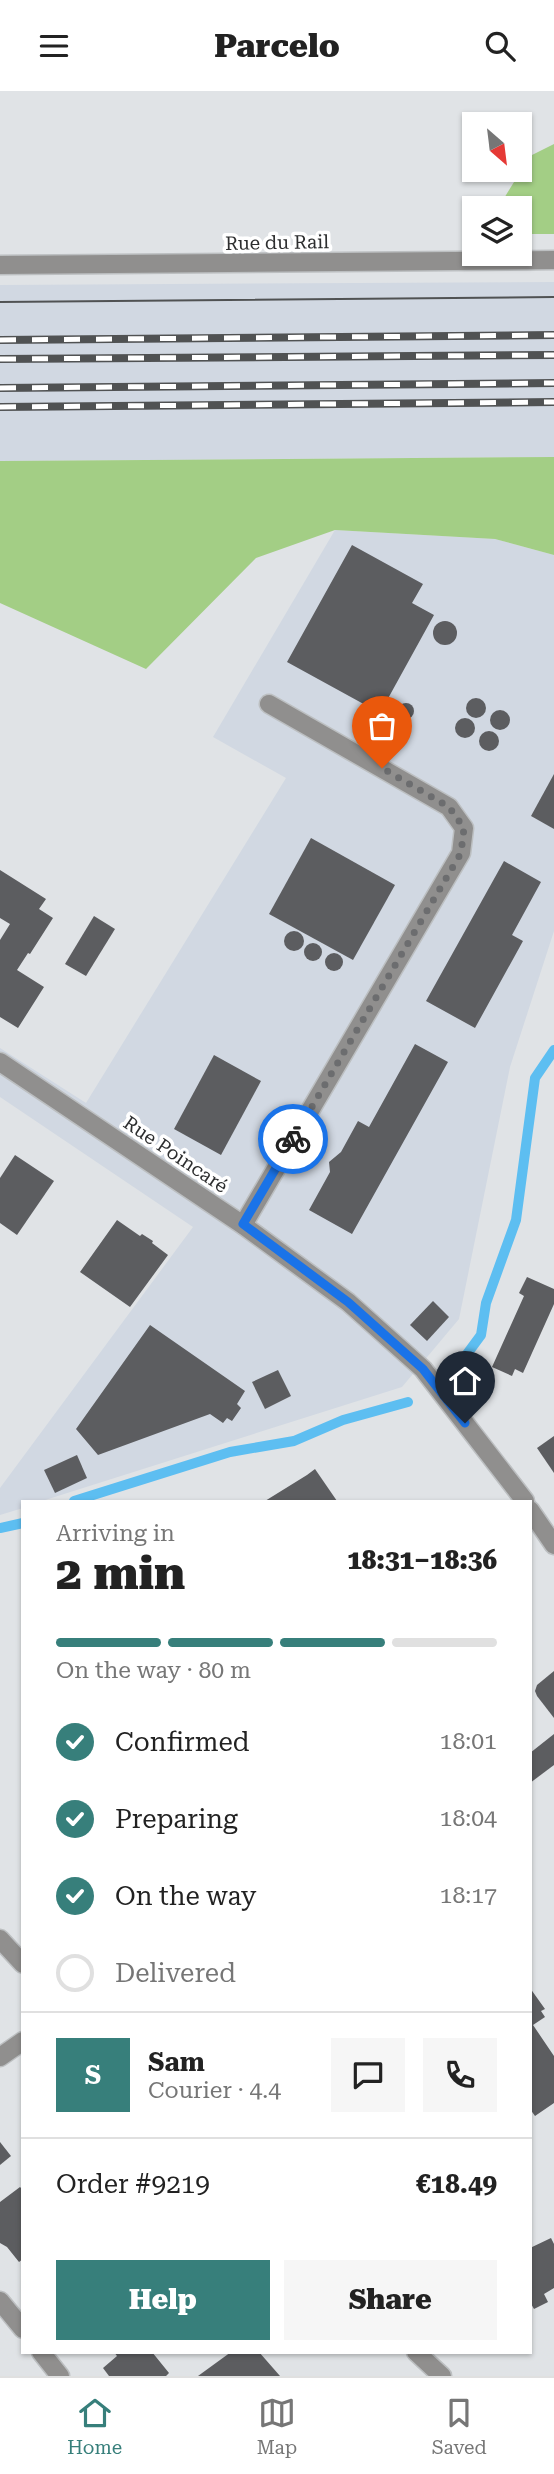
<!DOCTYPE html>
<html lang="en">
<head>
<meta charset="utf-8">
<style>
	:root { --surface:#fff; --page:#f6f6f6; --text:#222; --muted:#767676; --line:#e0e0e0; --accent:#377f7b }
	body { margin:0; font-family:"Roboto Serif",serif; background:var(--page); color:var(--text); height:100vh; display:flex; flex-direction:column; font-size:26px; white-space:nowrap }
	* { box-sizing:border-box; margin:0 }
	p { font-size:23px; color:var(--muted) }
	.icon { flex:none; width:38px; height:38px; fill:none; stroke:currentColor; stroke-width:2; stroke-linecap:round; stroke-linejoin:round }
	.map { position:relative; flex:1; overflow:hidden }
	.drawer { position:absolute; left:21px; top:1409px; width:511px; height:854px; display:flex; flex-direction:column; background:var(--surface); border-radius:0px; box-shadow:0 2px 5px #0004 }
	.drawer>* { flex:none }
	.needle { width:46px; rotate:152deg }
	.controls { position:absolute; left:462px; top:21px; display:grid; gap:14px }
	.controls a { display:grid; place-items:center; width:70px; height:70px; border-radius:0px; background:var(--surface); box-shadow:0 2px 5px #0004; font-size:35px }
	.pin { position:absolute; display:grid; place-items:center; width:60px; height:60px; color:#fff; margin:-72px -30px; border-radius:50% 50% 50% 0; rotate:-45deg; box-shadow:0 0 7px #0007 }
	.pin .icon { rotate:45deg }
	.courier { position:absolute; display:grid; place-items:center; width:70px; height:70px; margin:-35px; border:5px solid #1a73e8; border-radius:50%; background:#fff; color:#222; box-shadow:0 2px 9px #0007 }
	.overview em { font-style:normal; font-weight:800 }
	.overview div { display:flex; flex-direction:column-reverse }
	.overview { display:flex; align-items:center; justify-content:space-between; height:119px; padding:0 35px }
	h1 { font-size:46px; font-weight:800; line-height:52px }
	.bar { display:grid; grid-template-columns:repeat(4,1fr); gap:10px 7px; align-content:center; height:84px; padding:0 35px }
	.bar i { height:9px; border-radius:5px; background:var(--line) }
	.bar .current { background:var(--accent) }
	.bar p { grid-column:span 4 }
	.line { display:flex; align-items:center; gap:18px; padding:0 35px; border-top:2px solid var(--line) }
	.line div { flex:1 }
	.round { display:grid; place-items:center; flex:none; width:74px; height:74px; border-radius:0px; background:var(--page) }
	ol { padding:0 35px; list-style:none }
	li { display:flex; align-items:center; gap:21px; height:77px }
	li p { margin-inline-start:auto }
	li .icon { padding:7px; border-radius:50%; background:var(--accent); color:#fff; stroke-width:4 }
	li:last-child { color:var(--muted) }
	li i { width:38px; height:38px; border:4px solid var(--line); border-radius:50% }
	.primary-button { display:flex; gap:14px; margin-top:auto; padding:14px 35px }
	.primary-button a { flex:1; height:80px; border-radius:0px; background:var(--accent); color:#fff; font-size:28px; font-weight:800; line-height:80px; text-align:center }
	.primary-button a+a { background:var(--page); color:var(--text) }
	header { display:flex; justify-content:space-between; align-items:center; height:91px; padding:0 35px; background:var(--surface); font-size:32px; font-weight:800 }
	.tabs { display:flex; justify-content:space-around; align-items:center; height:98px; border-top:2px solid var(--line); background:var(--surface); font-size:19px; color:var(--muted) }
	.tabs a { display:grid; justify-items:center; gap:4px }
	.tabs .current { color:var(--accent) }
	.map>svg:first-child { display:block }
	.built { fill:#d1d8e2 }
	.green { fill:#a3ce85 }
	.lines { fill:none; stroke-linecap:round; stroke-linejoin:round }
	.stream { stroke:#5dbef1; stroke-width:10 }
	.building { fill:#5c5d60 }
	.minor-casing { stroke:#bcbfc1; stroke-width:21 }
	.minor { stroke:#908f8e; stroke-width:18 }
	.tram { stroke:#505253; stroke-width:2 }
	.rail-casing { stroke:#505253; stroke-width:8 }
	.rail { stroke:#fff; stroke-width:5; stroke-dasharray:16; stroke-linecap:butt }
	.done { stroke:#6c6d6f; stroke-width:7; stroke-dasharray:0 12.6 }
	.route { stroke:#1a73e8; stroke-width:9 }
	.labels { text-anchor:middle; stroke-width:7; stroke-linejoin:round; paint-order:stroke }
	.street-label { font-size:19px; fill:#2d2e2f; stroke:#fff }
</style>
</head>
<body>
<header><svg class="icon" aria-label="menu" viewBox="0 0 24 24"><path d="M4 6h16M4 12h16M4 18h16"/></svg>Parcelo<svg class="icon" aria-label="search" viewBox="0 0 24 24"><circle cx="10" cy="10" r="6"/><path d="M15 15l6 6"/></svg></header>
<div class="map">
<svg width="554" height="2285" viewBox="0 0 554 2285">
	<rect width="100%" height="100%" fill="#e0e3e6"/>
	<!-- built -->
	<g class="built">
		<path d="M554 191V366L0 370V194Z"/>
		<path d="M335 439 495 448 554 464V840L510 976 459 1228 402 1296 42 1410H23V1417L0 1424V1397L193 1136 0 1006V957L86 1012 286 687 213 646Z"/>
	</g>
	<!-- green -->
	<g class="green">
		<path d="M554 53V143H520V117H498L530 65Z"/>
		<path d="M554 366V464L495 448 335 439 256 467 146 578 0 512V370Z"/>
	</g>
	<g class="lines">
		<!-- stream -->
		<g class="stream">
			<path d="M453 1282 481 1244 486 1212 516 1129 535 987 554 959"/>
			<path d="M74 1410 230 1361 294 1350 343 1329 408 1311"/>
			<path d="M0 1437 23 1432"/>
		</g>
	</g>
	<!-- building -->
	<g class="building">
		<path d="M352 454 423 493 412 512 434 524 380 622 287 571Z"/>
		<circle cx="445" cy="542" r="12"/>
		<circle cx="476" cy="617" r="10"/>
		<circle cx="406" cy="620" r="8"/>
		<circle cx="500" cy="629" r="10"/>
		<circle cx="465" cy="637" r="10"/>
		<circle cx="489" cy="650" r="10"/>
		<path d="M554 683V738L531 725Z"/>
		<path d="M311 747 395 794 353 869 269 823Z"/>
		<path d="M504 770 541 791 512 844 523 850 475 937 426 910Z"/>
		<path d="M0 779 46 808 39 818 53 827 30 863 28 862 17 879 44 896 18 937 0 926V849L10 833 0 827Z"/>
		<path d="M94 825 115 838 86 885 65 873Z"/>
		<circle cx="294" cy="850" r="10"/>
		<circle cx="313" cy="861" r="9"/>
		<circle cx="334" cy="871" r="9"/>
		<path d="M415 953 448 971 352 1143 309 1119 330 1081 329 1071 341 1061 358 1030 369 1036Z"/>
		<path d="M214 964 261 990 221 1064 174 1038Z"/>
		<path d="M15 1064 54 1090 17 1144 0 1132V1087Z"/>
		<path d="M117 1129 140 1145 142 1143 153 1150 152 1152 168 1164 130 1216 80 1181Z"/>
		<path d="M527 1186 554 1198V1213L523 1282 515 1278 512 1285 492 1276 524 1205 519 1202Z"/>
		<path d="M433 1210 449 1226 427 1250 410 1234Z"/>
		<path d="M150 1234 245 1300 237 1313 241 1317 232 1330 227 1327 223 1332 210 1323 98 1364 76 1338Z"/>
		<path d="M278 1279 291 1305 265 1318 252 1291Z"/>
		<path d="M554 1345V1382L537 1357Z"/>
		<path d="M77 1364 87 1387 55 1402 44 1379Z"/>
		<path d="M315 1378 337 1410H265L307 1384Z"/>
		<path d="M554 1580V1627L537 1605 535 1600 537 1594Z"/>
		<path d="M554 1643V1674L530 1692V1662Z"/>
		<path d="M530 1897 545 1918 541 1920 545 1926 533 1934 554 1965V2012L535 2025 530 2018Z"/>
		<path d="M0 2051 11 2065 0 2074Z"/>
		<path d="M20 2096 23 2099V2168L19 2171 7 2156 0 2152V2111Z"/>
		<path d="M551 2147 554 2153V2197L544 2203 548 2211 534 2218 530 2211V2157Z"/>
		<path d="M114 2261H152L169 2282 166 2285H109L103 2277 117 2265Z"/>
		<path d="M231 2261H259L280 2285H198Z"/>
	</g>
	<g class="lines">
		<defs>
			<g id="minor">
				<path d="M0 174 554 169"/>
				<path d="M0 971 243 1134 348 1211 423 1278 525 1410"/>
				<path d="M243 1134 461 762 464 737 449 716 269 613"/>
				<path d="M530 1419 554 1454"/>
				<path d="M0 1848 23 1873"/>
				<path d="M0 1966 23 1950"/>
				<path d="M0 2210 23 2238"/>
				<path d="M41 2261 60 2285"/>
				<path d="M416 2261 442 2285"/>
			</g>
		</defs>
		<!-- minor casing -->
		<use href="#minor" class="minor-casing"/>
		<!-- minor -->
		<use href="#minor" class="minor"/>
		<!-- tram -->
		<path class="tram" d="M0 211 554 206"/>
		<defs>
			<g id="rail">
				<path d="M0 249 554 244"/>
				<path d="M0 268 554 264"/>
				<path d="M0 297 554 292"/>
				<path d="M0 316 554 311"/>
			</g>
		</defs>
		<!-- rail casing -->
		<use href="#rail" class="rail-casing"/>
		<!-- rail -->
		<use href="#rail" class="rail"/>
	</g>
	<g class="lines">
		<!-- done -->
		<path class="done" d="M293 1048 461 762 464 737 449 716 382 677"/>
		<!-- route -->
		<path class="route" d="M293 1048 243 1133 348 1211 423 1278 465 1332"/>
	</g>
	<g class="labels">
		<!-- street labels -->
		<g class="street-label">
			<text transform="translate(277 151) rotate(-1)" y="7">Rue du Rail</text>
			<text transform="translate(176 1063) rotate(34)" y="7">Rue Poincaré</text>
		</g>
	</g>
</svg>
<div class="controls">
<a><svg class="needle" viewBox="-14 -14 28 28"><path d="M0-13l5 13h-10z" fill="#e53935"/><path d="M0 13l5-13h-10z" fill="#767676"/></svg></a>
<a><svg class="icon" aria-label="layers" viewBox="0 0 24 24"><path d="M12 4l9 5-9 5-9-5zM3 14l9 5 9-5"/></svg></a>
</div>
<div class="pin" style="left:382px;top:677px;background:#ea580c"><svg class="icon" aria-label="bag" viewBox="0 0 24 24"><path d="M5 8h14l-1 12H6zM9 8a3 3 0 0 1 6 0"/></svg></div>
<div class="pin" style="left:465px;top:1332px;background:#1f2937"><svg class="icon" aria-label="home" viewBox="0 0 24 24"><path d="M3 11l9-7 9 7M6 9v11h12V9"/></svg></div>
<div class="courier" style="left:293px;top:1048px"><svg class="icon" aria-label="bike" viewBox="0 0 24 24"><circle cx="6" cy="16" r="4"/><circle cx="18" cy="16" r="4"/><path d="M6 16l4-8h5l3 8M10 8l3 8H6M13 5h3"/></svg></div>
<section class="drawer">
<div class="overview"><div><h1>2 min</h1><p>Arriving in</p></div><em>18:31–18:36</em></div>
<div class="bar"><i class="current"></i><i class="current"></i><i class="current"></i><i></i><p>On the way · 80 m</p></div>
<ol>
<li><svg class="icon" aria-label="check" viewBox="0 0 24 24"><path d="M5 12l5 5 9-10"/></svg>Confirmed<p>18:01</p></li>
<li><svg class="icon" aria-label="check" viewBox="0 0 24 24"><path d="M5 12l5 5 9-10"/></svg>Preparing<p>18:04</p></li>
<li><svg class="icon" aria-label="check" viewBox="0 0 24 24"><path d="M5 12l5 5 9-10"/></svg>On the way<p>18:17</p></li>
<li><i></i>Delivered</li>
</ol>
<div class="line" style="height:126px"><b class="round" style="background:var(--accent);color:#fff">S</b><div><b>Sam</b><p>Courier · 4.4</p></div><a class="round"><svg class="icon" aria-label="chat" viewBox="0 0 24 24"><path d="M4 5h16v11H9l-5 4z"/></svg></a><a class="round"><svg class="icon" aria-label="phone" viewBox="0 0 24 24"><path d="M5 4h4l2 5-3 2q2 4 5 5l2-3 5 2v4C11 20 4 13 5 4z"/></svg></a></div>
<div class="line" style="height:91px"><div>Order #9219</div><b>€18.49</b></div>
<div class="primary-button"><a>Help</a><a>Share</a></div>
</section>
</div>
<nav class="tabs">
<a class="current"><svg class="icon" aria-label="home" viewBox="0 0 24 24"><path d="M3 11l9-7 9 7M6 9v11h12V9"/></svg>Home</a>
<a><svg class="icon" aria-label="map" viewBox="0 0 24 24"><path d="M3 6l6-2 6 2 6-2v14l-6 2-6-2-6 2zM9 4v14M15 6v14"/></svg>Map</a>
<a><svg class="icon" aria-label="saved" viewBox="0 0 24 24"><path d="M7 4h10v16l-5-4-5 4z"/></svg>Saved</a>
</nav>
</body>
</html>
